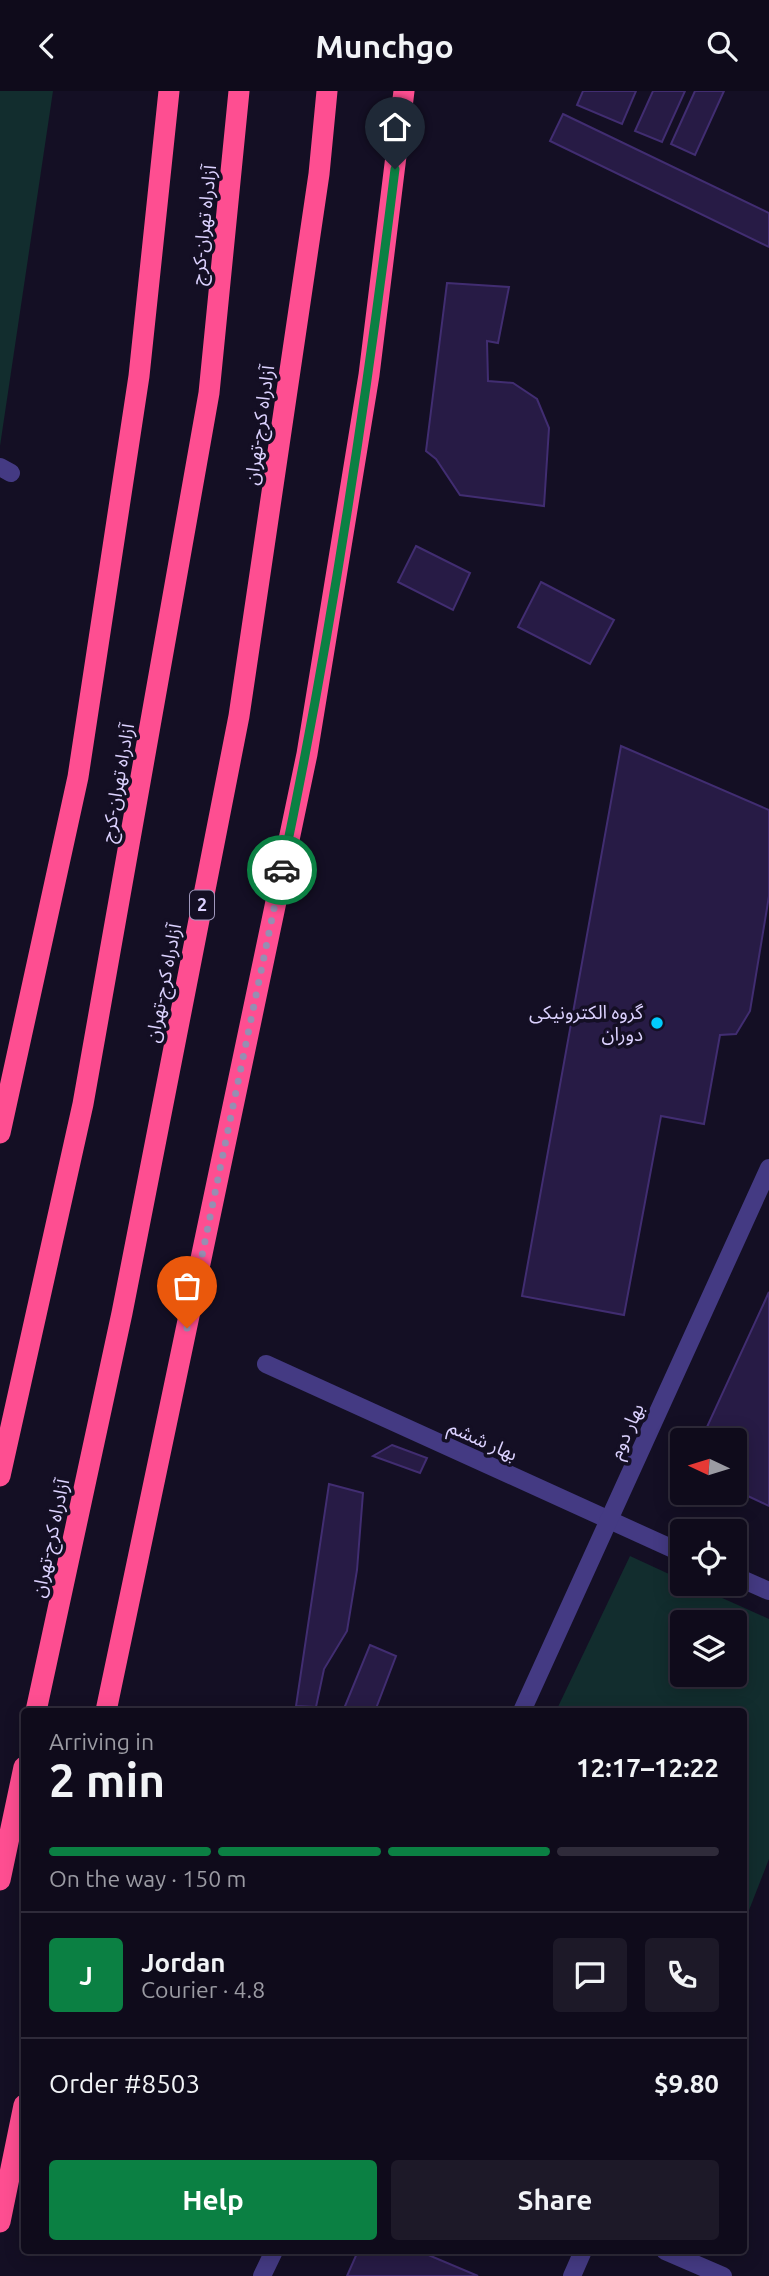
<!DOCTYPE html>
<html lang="en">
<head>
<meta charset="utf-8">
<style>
	:root { --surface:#0f0b1b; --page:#1d1928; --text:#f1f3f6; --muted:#9b9ba3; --line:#2f2b3a; --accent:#0b8043 }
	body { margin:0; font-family:Ubuntu,"Noto Sans Arabic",sans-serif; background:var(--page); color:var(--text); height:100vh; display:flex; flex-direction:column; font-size:26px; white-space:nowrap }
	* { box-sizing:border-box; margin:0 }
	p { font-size:23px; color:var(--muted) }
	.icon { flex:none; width:38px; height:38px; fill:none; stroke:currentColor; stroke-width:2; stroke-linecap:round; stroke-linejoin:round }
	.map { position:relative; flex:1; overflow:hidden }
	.side { position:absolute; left:21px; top:1617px; width:726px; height:546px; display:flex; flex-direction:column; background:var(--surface); border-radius:7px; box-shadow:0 4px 18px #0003,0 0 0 2px var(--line) }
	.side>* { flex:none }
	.needle { width:46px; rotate:274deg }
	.controls { position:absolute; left:670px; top:1337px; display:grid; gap:14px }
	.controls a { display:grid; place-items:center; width:77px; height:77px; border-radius:7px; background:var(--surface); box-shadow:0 4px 18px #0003,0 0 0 2px var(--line); font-size:35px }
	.pin { position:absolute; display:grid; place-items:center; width:60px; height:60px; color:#fff; margin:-72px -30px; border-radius:50% 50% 50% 0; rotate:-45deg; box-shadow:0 0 7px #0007 }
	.pin .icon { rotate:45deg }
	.courier { position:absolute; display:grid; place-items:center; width:70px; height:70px; margin:-35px; border:5px solid #0b8043; border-radius:50%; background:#fff; color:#222; box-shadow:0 2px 9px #0007 }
	.headline em { font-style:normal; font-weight:700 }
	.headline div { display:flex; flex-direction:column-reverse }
	.headline { display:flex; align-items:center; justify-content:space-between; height:119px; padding:0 28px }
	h1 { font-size:46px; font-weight:700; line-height:52px }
	.bar { display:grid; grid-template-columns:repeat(4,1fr); gap:10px 7px; align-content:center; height:84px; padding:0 28px }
	.bar i { height:9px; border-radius:5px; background:var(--line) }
	.bar .active { background:var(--accent) }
	.bar p { grid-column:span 4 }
	.line { display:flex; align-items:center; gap:18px; padding:0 28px; border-top:2px solid var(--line) }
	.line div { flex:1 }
	.round { display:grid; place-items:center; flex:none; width:74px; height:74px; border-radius:7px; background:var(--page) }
	.button { display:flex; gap:14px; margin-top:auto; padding:14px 28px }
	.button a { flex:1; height:80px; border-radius:7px; background:var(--accent); color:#fff; font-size:28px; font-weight:700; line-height:80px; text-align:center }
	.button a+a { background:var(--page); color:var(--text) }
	header { display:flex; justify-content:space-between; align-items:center; height:91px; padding:0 28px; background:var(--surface); font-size:32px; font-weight:700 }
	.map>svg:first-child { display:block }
	.green { fill:#122d2e; fill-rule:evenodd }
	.building { fill:#271b45; stroke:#412d71; stroke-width:2 }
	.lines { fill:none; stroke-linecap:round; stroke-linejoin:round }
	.minor { stroke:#443a83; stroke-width:18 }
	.highway { stroke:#fe4e91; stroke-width:21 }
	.done { stroke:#968eb2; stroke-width:7; stroke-dasharray:0 12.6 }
	.route { stroke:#0b8043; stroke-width:9 }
	.poi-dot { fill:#01cbfc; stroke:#140f24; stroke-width:2.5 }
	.labels { text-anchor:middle; stroke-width:7; stroke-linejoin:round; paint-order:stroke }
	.shield { fill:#140f24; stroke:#a098bd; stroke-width:2 }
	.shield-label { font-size:18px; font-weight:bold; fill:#dcd2ff }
	.street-label { font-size:19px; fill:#dcd2ff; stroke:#140f24 }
	.poi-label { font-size:19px; fill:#dcd2ff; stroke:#140f24; text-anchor:end }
</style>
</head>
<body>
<header><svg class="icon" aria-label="back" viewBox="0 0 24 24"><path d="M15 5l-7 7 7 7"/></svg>Munchgo<svg class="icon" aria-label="search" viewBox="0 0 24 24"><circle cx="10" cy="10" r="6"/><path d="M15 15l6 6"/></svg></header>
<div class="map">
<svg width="769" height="2185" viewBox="0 0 769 2185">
	<rect width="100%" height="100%" fill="#140f24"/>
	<!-- green -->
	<g class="green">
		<path d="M0 0H53L0 355Z"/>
		<path d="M630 1465 682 1489V1493H691L769 1528V1768L744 1832V1620H556ZM682 1531H735V1584H682Z"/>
	</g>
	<!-- building -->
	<g class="building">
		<path d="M583 0H636L622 33 577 14Z"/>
		<path d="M653 0H685L662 51 635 40Z"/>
		<path d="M695 0H724L695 64 671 53Z"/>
		<path d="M563 23 769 122V156L550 50Z"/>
		<path d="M447 192 509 196 498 252 487 250 488 290 513 292 537 308 549 337 544 415 460 404 436 368 426 360Z"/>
		<path d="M416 455 470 482 453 519 398 491Z"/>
		<path d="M541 491 614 529 590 573 518 536Z"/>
		<path d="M621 655 769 719V805L750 920 736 943 720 944 704 1033 661 1025 624 1224 522 1205Z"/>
		<path d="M769 1201V1415L735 1399V1349H701Z"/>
		<path d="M392 1354 427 1367 420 1382 373 1365Z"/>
		<path d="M329 1393 363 1402 357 1479 347 1540 324 1578 316 1616 296 1615Z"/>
		<path d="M370 1554 396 1565 375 1620H343Z"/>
		<path d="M358 2160H419L478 2185H347Z"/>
	</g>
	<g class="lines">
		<!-- minor -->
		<g class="minor">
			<path d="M0 376 11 382"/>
			<path d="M266 1273 682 1462"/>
			<path d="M735 1485 769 1500"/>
			<path d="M522 1620 769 1077"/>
			<path d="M665 2160 723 2185"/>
			<path d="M262 2185 274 2160"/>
			<path d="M572 2185 583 2160"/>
		</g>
		<!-- highway -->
		<g class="highway">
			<path d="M0 1042 78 686 139 285 169 0"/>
			<path d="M0 1385 83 1013 209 302 239 0"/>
			<path d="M36 1620 122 1222 239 625 319 83 327 0"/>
			<path d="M106 1620 307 663 369 284 404 0"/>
			<path d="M0 1789 24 1676"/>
			<path d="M0 2131 24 2014"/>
		</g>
	</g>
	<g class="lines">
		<!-- done -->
		<path class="done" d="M187 1237 282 779"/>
		<!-- route -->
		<path class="route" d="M282 779C331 547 366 313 395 78"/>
	</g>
	<!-- markers -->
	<circle class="poi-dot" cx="657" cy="932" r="7"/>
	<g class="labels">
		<!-- shield labels -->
		<rect class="shield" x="190" y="799.5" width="24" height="29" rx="5"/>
		<g class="shield-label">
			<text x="202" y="820">2</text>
		</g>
		<!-- street labels -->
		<g class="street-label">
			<text transform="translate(203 134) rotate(-84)" y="7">آزادراه تهران-کرج</text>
			<text transform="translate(259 334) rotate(-82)" y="7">آزادراه کرج-تهران</text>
			<text transform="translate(117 692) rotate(-80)" y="7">آزادراه تهران-کرج</text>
			<text transform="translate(163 892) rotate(-79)" y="7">آزادراه کرج-تهران</text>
			<text transform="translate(626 1340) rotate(-66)" y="7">بهار دوم</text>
			<text transform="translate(483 1349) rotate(24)" y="7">بهار ششم</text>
			<text transform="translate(50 1447) rotate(-78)" y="7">آزادراه کرج-تهران</text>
		</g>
		<!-- poi labels -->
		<g class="poi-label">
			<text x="643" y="928">گروه الکترونیکی<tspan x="643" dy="22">دوران</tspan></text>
		</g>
	</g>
</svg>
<div class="controls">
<a><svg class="needle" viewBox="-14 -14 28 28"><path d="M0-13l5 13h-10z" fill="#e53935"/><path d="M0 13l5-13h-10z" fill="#9b9ba3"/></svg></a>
<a><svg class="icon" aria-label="locate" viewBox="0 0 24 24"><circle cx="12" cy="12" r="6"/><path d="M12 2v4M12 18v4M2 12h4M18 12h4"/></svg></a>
<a><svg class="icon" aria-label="layers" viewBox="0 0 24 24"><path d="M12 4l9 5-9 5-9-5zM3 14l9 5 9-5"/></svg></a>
</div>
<div class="pin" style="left:187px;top:1237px;background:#ea580c"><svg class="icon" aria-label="bag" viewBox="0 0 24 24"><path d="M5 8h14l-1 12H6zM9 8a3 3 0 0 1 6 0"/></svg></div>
<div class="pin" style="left:395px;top:78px;background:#1f2937"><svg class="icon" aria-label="home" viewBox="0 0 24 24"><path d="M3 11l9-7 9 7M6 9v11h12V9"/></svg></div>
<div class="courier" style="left:282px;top:779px"><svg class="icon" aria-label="car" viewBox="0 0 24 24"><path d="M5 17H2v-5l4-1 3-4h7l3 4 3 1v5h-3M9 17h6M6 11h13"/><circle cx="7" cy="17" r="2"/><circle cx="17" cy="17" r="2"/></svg></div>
<section class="side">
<div class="headline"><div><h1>2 min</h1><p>Arriving in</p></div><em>12:17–12:22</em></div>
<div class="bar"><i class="active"></i><i class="active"></i><i class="active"></i><i></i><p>On the way · 150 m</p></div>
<div class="line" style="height:126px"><b class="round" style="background:var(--accent);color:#fff">J</b><div><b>Jordan</b><p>Courier · 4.8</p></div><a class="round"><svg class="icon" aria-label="chat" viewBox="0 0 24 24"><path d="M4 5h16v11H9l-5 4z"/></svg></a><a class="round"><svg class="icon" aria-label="phone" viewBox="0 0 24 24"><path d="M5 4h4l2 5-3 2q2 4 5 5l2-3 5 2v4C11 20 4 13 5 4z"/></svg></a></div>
<div class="line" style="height:91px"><div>Order #8503</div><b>$9.80</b></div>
<div class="button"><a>Help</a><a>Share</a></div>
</section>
</div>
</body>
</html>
